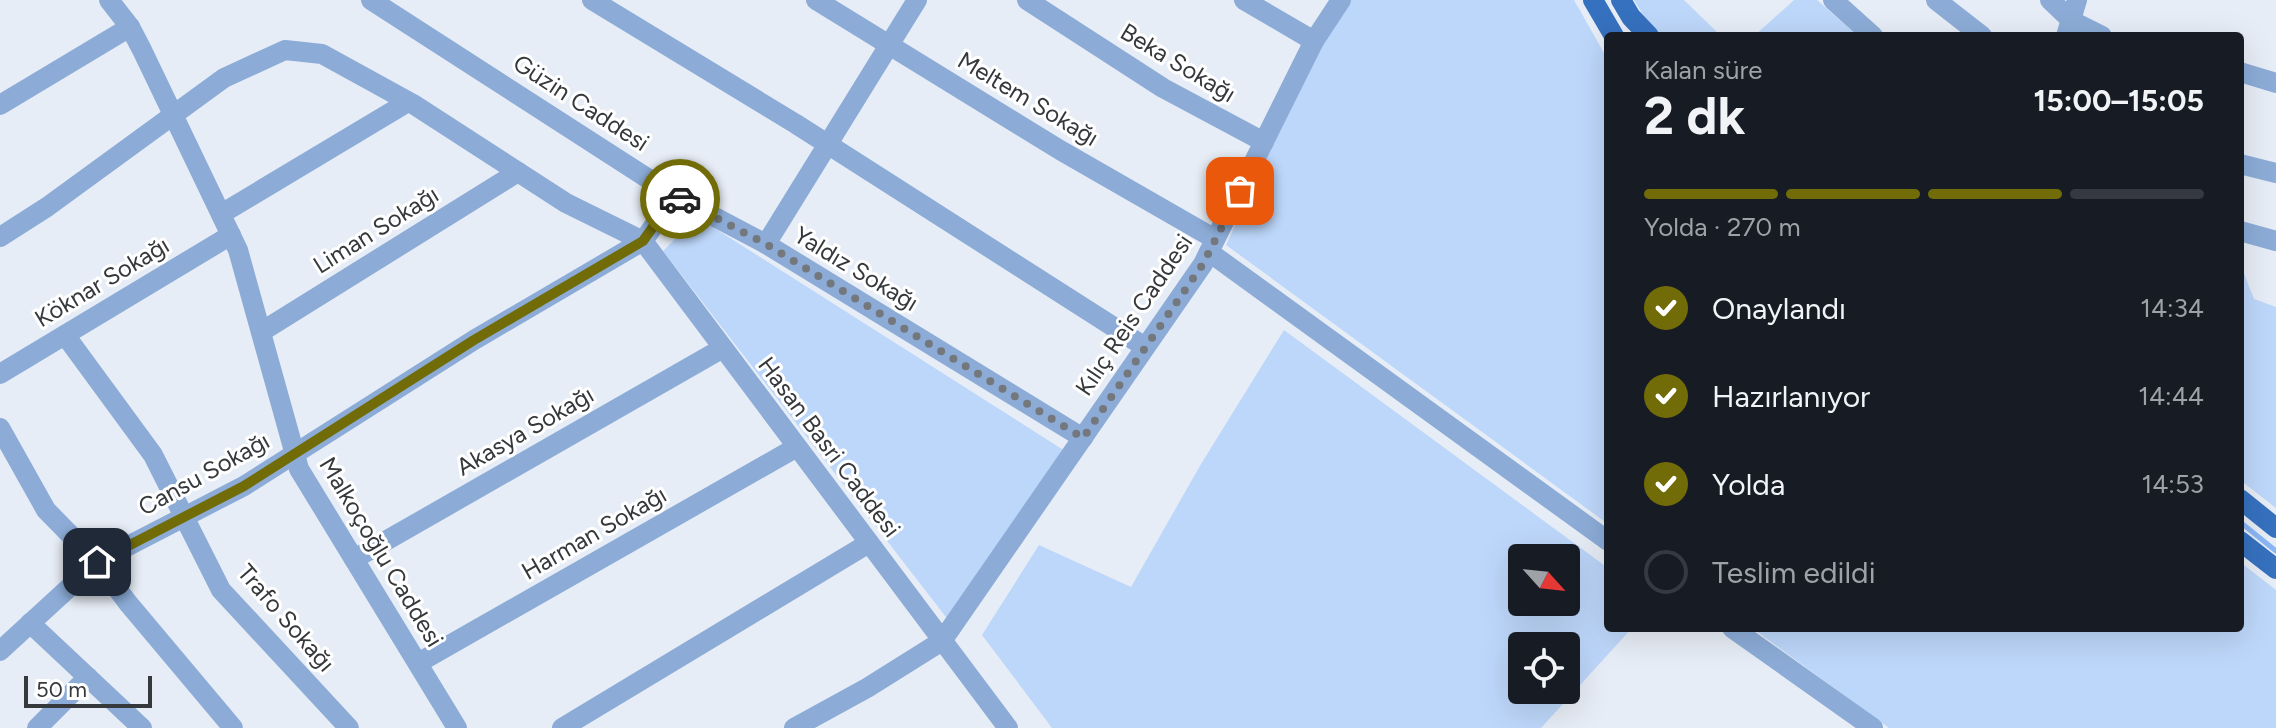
<!DOCTYPE html>
<html lang="tr">
<head>
<meta charset="utf-8">
<style>
	:root { --surface:#171b24; --page:#20242c; --text:#f1f3f6; --muted:#9ea1a6; --line:#363941; --accent:#716c08 }
	body { margin:0; font-family:Figtree,sans-serif; background:var(--page); color:var(--text); height:100vh; display:flex; flex-direction:column; font-size:30px; white-space:nowrap }
	* { box-sizing:border-box; margin:0 }
	p { font-size:26px; color:var(--muted) }
	.icon { flex:none; width:44px; height:44px; fill:none; stroke:currentColor; stroke-width:2; stroke-linecap:round; stroke-linejoin:round }
	.map { position:relative; flex:1; overflow:hidden }
	.panel { position:absolute; left:1604px; top:32px; width:640px; height:600px; display:flex; flex-direction:column; background:var(--surface); border-radius:8px; box-shadow:0 8px 32px #0002 }
	.panel>* { flex:none }
	.needle { width:52px; rotate:117deg }
	.tools { position:absolute; left:1508px; top:544px; display:grid; gap:16px }
	.tools a { display:grid; place-items:center; width:72px; height:72px; border-radius:8px; background:var(--surface); box-shadow:0 8px 32px #0002; font-size:40px }
	.scale { position:absolute; left:24px; bottom:20px; width:128px; box-sizing:border-box; padding-left:8px; border:4px solid #36393c; border-top:0; font-size:22px; line-height:28px; white-space:nowrap; color:#36393c; -webkit-text-stroke:6px #fff; paint-order:stroke }
	.pin { position:absolute; display:grid; place-items:center; width:68px; height:68px; color:#fff; margin:-34px; border-radius:16px; box-shadow:0 4px 12px #0006 }
	.courier { position:absolute; display:grid; place-items:center; width:80px; height:80px; margin:-40px; border:6px solid #716c08; border-radius:50%; background:#fff; color:#222; box-shadow:0 2px 10px #0007 }
	.headline em { font-style:normal; font-weight:700 }
	.headline div { display:flex; flex-direction:column-reverse }
	.headline { display:flex; align-items:center; justify-content:space-between; height:136px; padding:0 40px }
	h1 { font-size:52px; font-weight:700; line-height:60px }
	.bar { display:grid; grid-template-columns:repeat(4,1fr); gap:12px 8px; align-content:center; height:96px; padding:0 40px }
	.bar i { height:10px; border-radius:6px; background:var(--line) }
	.bar .current { background:var(--accent) }
	.bar p { grid-column:span 4 }
	ol { padding:0 40px; list-style:none }
	li { display:flex; align-items:center; gap:24px; height:88px }
	li p { margin-inline-start:auto }
	li .icon { padding:8px; border-radius:50%; background:var(--accent); color:#fff; stroke-width:4 }
	li:last-child { color:var(--muted) }
	li i { width:44px; height:44px; border:4px solid var(--line); border-radius:50% }
	.map>svg:first-child { display:block }
	.green { fill:#bdd7fa; fill-rule:evenodd }
	.lines { fill:none; stroke-linecap:round; stroke-linejoin:round }
	.stream { stroke:#89b6f3; stroke-width:5 }
	.minor { stroke:#8cacd7; stroke-width:20 }
	.major { stroke:#3671bf; stroke-width:20 }
	.done { stroke:#74787d; stroke-width:8; stroke-dasharray:0 14.4 }
	.route { stroke:#716c08; stroke-width:10 }
	.labels { text-anchor:middle; stroke-width:6; stroke-linejoin:round; paint-order:stroke }
	.street-label { font-size:24px; fill:#36393c; stroke:#fff }
</style>
</head>
<body>
<div class="map">
<svg width="2276" height="728" viewBox="0 0 2276 728">
	<rect width="100%" height="100%" fill="#e7edf6"/>
	<!-- green -->
	<g class="green">
		<path d="M1350 0H1574L1608 60V524L1226 245 1317 47Z"/>
		<path d="M1634 0H1684L1721 36H1656Z"/>
		<path d="M1794 0H1817L1858 36H1754Z"/>
		<path d="M697 217 1065 451 949 621 663 251Z"/>
		<path d="M2240 263 2254 299 2276 307V508L2240 480Z"/>
		<path d="M1284 330 1608 568V628H1632L1541 728H1052L982 635 1039 545 1131 587 1201 464ZM1522 558H1566V602H1522ZM1522 646H1566V690H1522Z"/>
		<path d="M2240 562 2276 590V728H1889L1752 628H2240Z"/>
	</g>
	<g class="lines">
		<!-- stream -->
		<path class="stream" d="M2240 522 2276 551"/>
		<!-- minor -->
		<g class="minor">
			<path d="M109 0 130 27 142 50 238 250 299 469 457 728"/>
			<path d="M371 0 675 196 766 244"/>
			<path d="M592 0 796 124 1145 347"/>
			<path d="M816 0 1060 150 1215 239"/>
			<path d="M917 0 766 244 1083 438"/>
			<path d="M1027 0 1163 88 1264 142"/>
			<path d="M1244 0 1314 41"/>
			<path d="M1833 0 1873 36"/>
			<path d="M1936 0 1982 36"/>
			<path d="M2050 0 2072 21 2102 36"/>
			<path d="M2066 36 2077 0"/>
			<path d="M2240 72 2276 83"/>
			<path d="M0 105 130 27"/>
			<path d="M2240 164 2276 173"/>
			<path d="M675 196 643 241 1008 728"/>
			<path d="M221 214 408 102"/>
			<path d="M2240 231 2276 241"/>
			<path d="M0 237 47 207 224 78 285 50 322 54 413 104 566 203 643 241 474 340 244 486 97 562 0 651"/>
			<path d="M1209 252 1608 541"/>
			<path d="M261 332 518 172"/>
			<path d="M65 335 153 455 221 590 349 728"/>
			<path d="M0 374 231 235"/>
			<path d="M0 428 46 510 97 562 128 603 233 728"/>
			<path d="M354 559 723 348"/>
			<path d="M30 623 142 728"/>
			<path d="M1732 628 1873 728"/>
			<path d="M418 663 797 447"/>
			<path d="M37 728 88 677"/>
			<path d="M562 728 869 543"/>
			<path d="M794 728 867 688 942 641 1203 264 1314 41 1341 0"/>
		</g>
		<!-- major -->
		<g class="major">
			<path d="M1593 0 1614 36"/>
			<path d="M1621 0 1631 17 1649 36"/>
			<path d="M2240 499 2276 528"/>
			<path d="M2240 541 2276 569"/>
		</g>
	</g>
	<g class="lines">
		<!-- done -->
		<path class="done" d="M680 199 766 244 1083 438 1203 264 1240 191"/>
		<!-- route -->
		<path class="route" d="M97 562 244 486 474 340 643 241 675 196 680 199"/>
	</g>
	<g class="labels">
		<!-- street labels -->
		<g class="street-label">
			<text transform="translate(1178 63) rotate(31)" y="8">Beka Sokağı</text>
			<text transform="translate(1028 99) rotate(31)" y="8">Meltem Sokağı</text>
			<text transform="translate(581 103) rotate(33)" y="8">Güzin Caddesi</text>
			<text transform="translate(376 230) rotate(-32)" y="8">Liman Sokağı</text>
			<text transform="translate(856 269) rotate(31)" y="8">Yaldız Sokağı</text>
			<text transform="translate(102 282) rotate(-31)" y="8">Köknar Sokağı</text>
			<text transform="translate(1134 315) rotate(-56)" y="8">Kılıç Reis Caddesi</text>
			<text transform="translate(525 431) rotate(-30)" y="8">Akasya Sokağı</text>
			<text transform="translate(829 447) rotate(53)" y="8">Hasan Basri Caddesi</text>
			<text transform="translate(204 474) rotate(-29)" y="8">Cansu Sokağı</text>
			<text transform="translate(594 533) rotate(-30)" y="8">Harman Sokağı</text>
			<text transform="translate(381 552) rotate(59)" y="8">Malkoçoğlu Caddesi</text>
			<text transform="translate(286 618) rotate(49)" y="8">Trafo Sokağı</text>
		</g>
	</g>
</svg>
<div class="tools">
<a><svg class="needle" viewBox="-14 -14 28 28"><path d="M0-13l5 13h-10z" fill="#e53935"/><path d="M0 13l5-13h-10z" fill="#9ea1a6"/></svg></a>
<a><svg class="icon" aria-label="locate" viewBox="0 0 24 24"><circle cx="12" cy="12" r="6"/><path d="M12 2v4M12 18v4M2 12h4M18 12h4"/></svg></a>
</div>
<div class="scale">50 m</div>
<div class="pin" style="left:1240px;top:191px;background:#ea580c"><svg class="icon" aria-label="bag" viewBox="0 0 24 24"><path d="M5 8h14l-1 12H6zM9 8a3 3 0 0 1 6 0"/></svg></div>
<div class="pin" style="left:97px;top:562px;background:#1f2937"><svg class="icon" aria-label="home" viewBox="0 0 24 24"><path d="M3 11l9-7 9 7M6 9v11h12V9"/></svg></div>
<div class="courier" style="left:680px;top:199px"><svg class="icon" aria-label="car" viewBox="0 0 24 24"><path d="M5 17H2v-5l4-1 3-4h7l3 4 3 1v5h-3M9 17h6M6 11h13"/><circle cx="7" cy="17" r="2"/><circle cx="17" cy="17" r="2"/></svg></div>
<section class="panel">
<div class="headline"><div><h1>2 dk</h1><p>Kalan süre</p></div><em>15:00–15:05</em></div>
<div class="bar"><i class="current"></i><i class="current"></i><i class="current"></i><i></i><p>Yolda · 270 m</p></div>
<ol>
<li><svg class="icon" aria-label="check" viewBox="0 0 24 24"><path d="M5 12l5 5 9-10"/></svg>Onaylandı<p>14:34</p></li>
<li><svg class="icon" aria-label="check" viewBox="0 0 24 24"><path d="M5 12l5 5 9-10"/></svg>Hazırlanıyor<p>14:44</p></li>
<li><svg class="icon" aria-label="check" viewBox="0 0 24 24"><path d="M5 12l5 5 9-10"/></svg>Yolda<p>14:53</p></li>
<li><i></i>Teslim edildi</li>
</ol>
</section>
</div>
</body>
</html>
